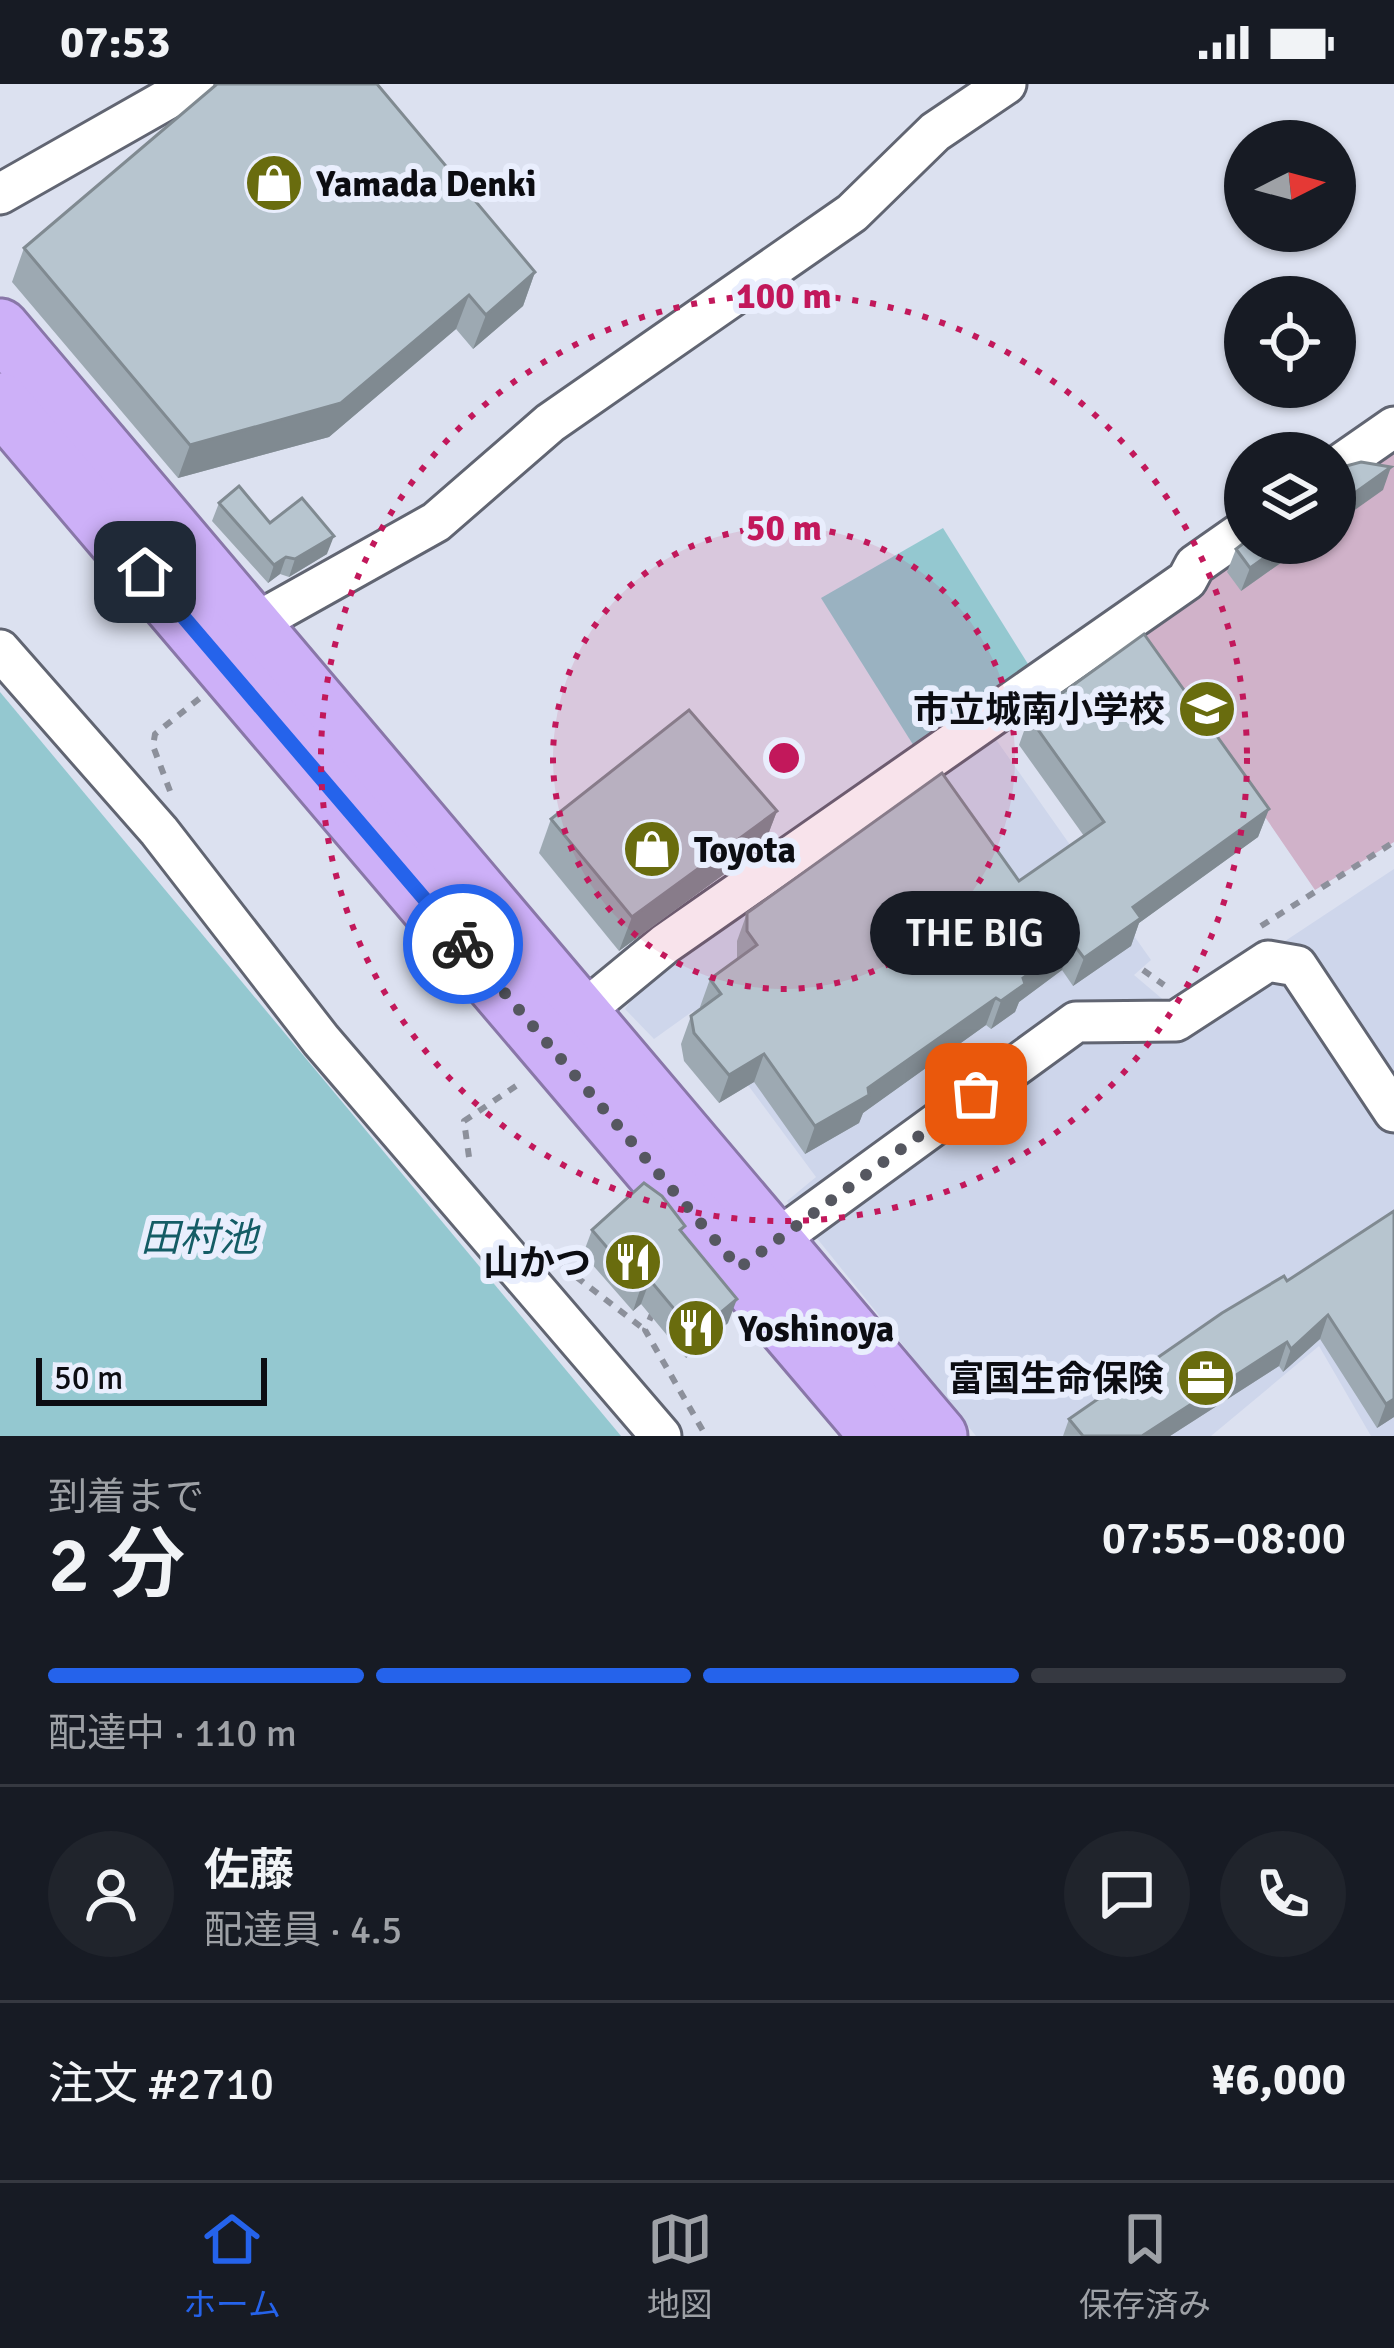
<!DOCTYPE html>
<html lang="ja">
<head>
<meta charset="utf-8">
<style>
	:root { --surface:#171b24; --page:#20242c; --text:#f1f3f6; --muted:#9ea1a6; --line:#363941; --accent:#2563eb }
	body { margin:0; font-family:Signika,"Noto Sans JP",sans-serif; background:var(--page); color:var(--text); height:100vh; display:flex; flex-direction:column; font-size:45px; white-space:nowrap }
	* { box-sizing:border-box; margin:0 }
	p { font-size:39px; color:var(--muted) }
	.icon { flex:none; width:66px; height:66px; fill:none; stroke:currentColor; stroke-width:2; stroke-linecap:round; stroke-linejoin:round }
	.map { position:relative; height:1352px; overflow:hidden }
	.drawer { display:flex; flex-direction:column; background:var(--surface); flex:1 }
	.drawer>* { flex:none }
	.needle { width:78px; rotate:84deg }
	.tools { position:absolute; left:1224px; top:36px; display:grid; gap:24px }
	.tools a { display:grid; place-items:center; width:132px; height:132px; border-radius:50%; background:var(--surface); box-shadow:0 3px 9px #0004; font-size:60px }
	.scale { position:absolute; left:36px; bottom:30px; width:231px; box-sizing:border-box; padding-left:12px; border:6px solid #0c0d12; border-top:0; font-size:33px; line-height:42px; white-space:nowrap; color:#0c0d12; -webkit-text-stroke:9px #e9eefd; paint-order:stroke }
	.pin { position:absolute; display:grid; place-items:center; width:102px; height:102px; color:#fff; margin:-51px; border-radius:24px; box-shadow:0 6px 18px #0006 }
	.courier { position:absolute; display:grid; place-items:center; width:120px; height:120px; margin:-60px; border:9px solid #2563eb; border-radius:50%; background:#fff; color:#222; box-shadow:0 3px 15px #0007 }
	.bubble { position:absolute; height:84px; border-radius:42px; background:var(--surface); box-shadow:0 3px 9px #0004; font-size:39px; font-weight:600; line-height:84px; text-align:center }
	.headline em { font-style:normal; font-weight:600 }
	.headline div { display:flex; flex-direction:column-reverse }
	.headline { display:flex; align-items:center; justify-content:space-between; height:204px; padding:0 48px }
	h1 { font-size:78px; font-weight:600; line-height:90px }
	.bar { display:grid; grid-template-columns:repeat(4,1fr); gap:18px 12px; align-content:center; height:144px; padding:0 48px }
	.bar i { height:15px; border-radius:9px; background:var(--line) }
	.bar .active { background:var(--accent) }
	.bar p { grid-column:span 4 }
	.line { display:flex; align-items:center; gap:30px; padding:0 48px; border-top:3px solid var(--line) }
	.line div { flex:1 }
	.round { display:grid; place-items:center; flex:none; width:126px; height:126px; border-radius:63px; background:var(--page) }
	.status { display:flex; justify-content:space-between; align-items:center; height:84px; padding:0 60px; background:var(--surface); direction:ltr }
	.status svg { height:33px; fill:currentColor }
	.tabs { display:flex; justify-content:space-around; align-items:center; height:168px; border-top:3px solid var(--line); background:var(--surface); font-size:33px; color:var(--muted) }
	.tabs a { display:grid; justify-items:center; gap:6px }
	.tabs .active { color:var(--accent) }
	.map>svg:first-child { display:block }
	.built { fill:#ced6eb }
	.green { fill:#d0b2c9 }
	.water { fill:#94c8d0 }
	.lines { fill:none; stroke-linecap:round; stroke-linejoin:round }
	.minor-casing { stroke:#616572; stroke-width:45 }
	.highway-casing { stroke:#8977a8; stroke-width:63 }
	.path { stroke:#8c909b; stroke-width:6; stroke-dasharray:9 9; stroke-linecap:butt }
	.minor { stroke:#fff; stroke-width:39 }
	.highway { stroke:#cdb0f8; stroke-width:57 }
	.wall { fill:#9da9b2 }
	.shaded-wall { fill:#808a91 }
	.building { fill:#b7c5cf; stroke:#808a91; stroke-width:3 }
	.done { stroke:#555760; stroke-width:12; stroke-dasharray:0 21.6 }
	.route { stroke:#2563eb; stroke-width:15 }
	.ring { fill:none; stroke:#c2185b; stroke-width:6; stroke-dasharray:6 12 }
	.labels { text-anchor:middle; stroke-width:12; stroke-linejoin:round; paint-order:stroke }
	.poi-label { font-size:36px; font-weight:bold; fill:#0c0d12; stroke:#e9eefd; text-anchor:start }
	.water-label { font-size:39px; font-style:italic; fill:#145c65; stroke:#e9eefd }
	.centre { fill:#c2185b; stroke:#e9eefd; stroke-width:6 }
	.ring-label { font-size:36px; text-anchor:middle; font-weight:bold; fill:#c2185b; stroke:#e9eefd; stroke-width:12; stroke-linejoin:round; paint-order:stroke }
</style>
</head>
<body>
<div class="status"><b>07:53</b><svg viewBox="0 0 49 12"><path d="M0 12V9h3v3zM5 12V6h3v6zM10 12V3h3v9zM15 12V0h3v12zM26 1h20v11H26zM47 4h2v5h-2z"/></svg></div>
<div class="map">
<svg width="1394" height="1352" viewBox="0 0 1394 1352">
	<rect width="100%" height="100%" fill="#dce1f0"/>
	<!-- built -->
	<path class="built" d="M990 647 1151 876 1134 891 1173 924H1184L1394 785V1352H1371L1319 1262 1211 1352H976L787 1117 816 1093 693 927 654 955 625 925 648 892Z"/>
	<!-- green -->
	<path class="green" d="M1394 359V758L1315 806 1136 544 1245 459H1335V397Z"/>
	<!-- water -->
	<g class="water">
		<path d="M943 444 1033 588 917 667 821 514Z"/>
		<path d="M0 608 621 1352H0Z"/>
	</g>
	<g class="lines">
		<defs>
			<g id="minor">
				<path d="M0 110 194 0"/>
				<path d="M1335 384 1394 343"/>
				<path d="M252 541 436 438 550 339 852 129 935 48 1006 0"/>
				<path d="M0 566 159 747 321 956 661 1352"/>
				<path d="M580 930 665 860 1187 496 1195 481 1245 446"/>
				<path d="M756 1171 1076 938 1176 937 1268 877 1297 882 1394 1028"/>
			</g>
			<g id="highway">
				<path d="M0 244 938 1352"/>
				<path d="M0 318 880 1352"/>
			</g>
		</defs>
		<!-- minor casing -->
		<use href="#minor" class="minor-casing"/>
		<!-- highway casing -->
		<use href="#highway" class="highway-casing"/>
		<!-- path -->
		<g class="path">
			<path d="M170 707 153 662 155 650 200 614"/>
			<path d="M1261 842 1394 758"/>
			<path d="M1143 886 1164 901"/>
			<path d="M469 1073 464 1037 522 998"/>
			<path d="M562 1182 645 1246"/>
			<path d="M653 1228 645 1246 706 1352"/>
		</g>
		<!-- minor -->
		<use href="#minor" class="minor"/>
		<!-- highway -->
		<use href="#highway" class="highway"/>
	</g>
	<!-- wall -->
	<g class="wall">
		<path d="M24 164 535 188 523 222 473 265 456 245 329 353 178 394 12 198Z"/>
		<path d="M219 419 270 439 327 470 289 493 280 490 268 499 212 437Z"/>
		<path d="M1309 459 1241 507 1227 488 1236 465Z"/>
		<path d="M1029 633 1269 725 1258 753 1139 839 1131 862 1073 902 1062 886 1019 918 1015 928 991 945 986 941 863 1029 859 1039 805 1070 754 998 719 1019 684 977 681 960 691 932 701 924 700 923 710 895 737 875V857L747 829 1019 797 1084 752 1019 661Z"/>
		<path d="M777 727 764 761 619 867 539 769 551 735Z"/>
		<path d="M1394 1127V1333L1377 1344 1320 1255 1283 1288 1279 1282 1170 1352H1063L1069 1335 1287 1197Z"/>
		<path d="M592 1146 682 1149 728 1239 686 1274 641 1220 633 1227 583 1170Z"/>
	</g>
	<!-- shaded-wall -->
	<g class="shaded-wall">
		<path d="M535 188 523 222 473 265 486 231Z"/>
		<path d="M469 211 456 245 329 353 178 394 190 361Z"/>
		<path d="M1391 383 1383 406 1335 440V423Z"/>
		<path d="M334 452 327 470 289 493 295 475Z"/>
		<path d="M1285 459H1309L1241 507 1250 484Z"/>
		<path d="M286 473 280 490 268 499 274 481Z"/>
		<path d="M1269 725 1258 753 1139 839 1131 862 1073 902 1084 874 1133 823Z"/>
		<path d="M777 727 764 761 619 867 632 833Z"/>
		<path d="M1072 858 1062 886 1019 918 1015 928 991 945 1001 917 1023 894Z"/>
		<path d="M996 914 986 941 863 1029 859 1039 805 1070 815 1042Z"/>
		<path d="M764 970 754 998 719 1019 729 991Z"/>
		<path d="M650 1196 641 1220 633 1227 641 1203Z"/>
		<path d="M737 1215 728 1239 686 1274 695 1250Z"/>
		<path d="M1328 1231 1320 1255 1283 1288 1291 1265Z"/>
		<path d="M1287 1258 1279 1282 1170 1352H1142Z"/>
		<path d="M1394 1315V1333L1377 1344 1386 1320Z"/>
	</g>
	<!-- building -->
	<g class="building">
		<path d="M217 0H377L535 188 486 231 469 211 341 319 190 361 24 164Z"/>
		<path d="M1361 378 1391 383 1335 423V385Z"/>
		<path d="M239 402 270 439 302 414 334 452 295 475 286 473 274 481 219 419Z"/>
		<path d="M1245 458V459H1285L1250 484 1236 465Z"/>
		<path d="M1144 550 1269 725 1133 823 1141 834 1084 874 1072 858 1023 894 1025 900 1001 917 996 914 868 1004 869 1011 815 1042 764 970 729 991 694 949 691 932 721 910 710 895 757 861 747 847V829L942 689 1019 797 1104 738 1029 633Z"/>
		<path d="M689 626 777 727 632 833 551 735Z"/>
		<path d="M644 1099 662 1112 685 1142 680 1146 737 1215 695 1250 650 1196 641 1203 592 1146Z"/>
		<path d="M1394 1127V1315L1386 1320 1328 1231 1291 1265 1287 1258 1142 1352H1083L1069 1335 1222 1229 1284 1192 1287 1197Z"/>
	</g>
	<g class="lines">
		<!-- done -->
		<path class="done" d="M463 860 739 1184 976 1010"/>
		<!-- route -->
		<path class="route" d="M145 488 463 860"/>
	</g>
	<!-- distance rings -->
	<circle cx="784" cy="674" r="231" fill="#c2185b" fill-opacity=".12"/>
	<g class="ring">
		<circle cx="784" cy="674" r="231"/>
		<circle cx="784" cy="674" r="463"/>
	</g>
	<!-- icons -->
	<defs>
		<symbol id="shop-disc" viewBox="-11 -11 22 22"><circle r="9.5" fill="#696c0e" stroke="#e9eefd"/><path d="M-5-2.5h2.3a2.7 3.5 0 0 1 5.4 0H5L5.5 6h-11ZM-1.5-2.5h3a1.5 2.3 0 0 0-3 0Z" fill="#fff"/></symbol>
		<symbol id="school-disc" viewBox="-11 -11 22 22"><circle r="9.5" fill="#696c0e" stroke="#e9eefd"/><path d="M0-5L7-2L0 1L-7-2ZM-4 1L0 2.5L4 1V4Q0 6-4 4Z" fill="#fff"/></symbol>
		<symbol id="restaurant-disc" viewBox="-11 -11 22 22"><circle r="9.5" fill="#696c0e" stroke="#e9eefd"/><path d="M-5-6h1v4h1v-4h1v4h1v-4h1v5L-1.5 .5V6h-2V.5L-5-1ZM5-6V6H3V1.5H1.5Q1.5-4 5-6Z" fill="#fff"/></symbol>
		<symbol id="office-disc" viewBox="-11 -11 22 22"><circle r="9.5" fill="#696c0e" stroke="#e9eefd"/><path d="M-6-3h4V-5.5h4V-3h4V5H-6ZM-1-4.5V-3h2v-1.5ZM-6 0V1H6V0Z" fill="#fff"/></symbol>
	</defs>
	<g fill-rule="evenodd">
		<use href="#shop-disc" x="241" y="66" width="66" height="66"/>
		<use href="#school-disc" x="1174" y="592" width="66" height="66"/>
		<use href="#shop-disc" x="619" y="732" width="66" height="66"/>
		<use href="#restaurant-disc" x="600" y="1145" width="66" height="66"/>
		<use href="#restaurant-disc" x="663" y="1211" width="66" height="66"/>
		<use href="#office-disc" x="1173" y="1261" width="66" height="66"/>
	</g>
	<g class="labels">
		<!-- poi labels -->
		<g class="poi-label">
			<text x="316" y="112">Yamada Denki</text>
			<text x="1165" y="638" text-anchor="end">市立城南小学校</text>
			<text x="694" y="778">Toyota</text>
			<text x="591" y="1191" text-anchor="end">山かつ</text>
			<text x="738" y="1257">Yoshinoya</text>
			<text x="1164" y="1307" text-anchor="end">富国生命保険</text>
		</g>
		<!-- water labels -->
		<g class="water-label">
			<text x="199" y="1167">田村池</text>
		</g>
	</g>
	<circle cx="784" cy="674" r="18" class="centre"/>
	<g class="ring-label">
		<text x="784" y="224">100 m</text>
		<text x="784" y="456">50 m</text>
	</g>
</svg>
<div class="tools">
<a><svg class="needle" viewBox="-14 -14 28 28"><path d="M0-13l5 13h-10z" fill="#e53935"/><path d="M0 13l5-13h-10z" fill="#9ea1a6"/></svg></a>
<a><svg class="icon" aria-label="locate" viewBox="0 0 24 24"><circle cx="12" cy="12" r="6"/><path d="M12 2v4M12 18v4M2 12h4M18 12h4"/></svg></a>
<a><svg class="icon" aria-label="layers" viewBox="0 0 24 24"><path d="M12 4l9 5-9 5-9-5zM3 14l9 5 9-5"/></svg></a>
</div>
<div class="scale">50 m</div>
<div class="pin" style="left:976px;top:1010px;background:#ea580c"><svg class="icon" aria-label="bag" viewBox="0 0 24 24"><path d="M5 8h14l-1 12H6zM9 8a3 3 0 0 1 6 0"/></svg></div>
<div class="pin" style="left:145px;top:488px;background:#1f2937"><svg class="icon" aria-label="home" viewBox="0 0 24 24"><path d="M3 11l9-7 9 7M6 9v11h12V9"/></svg></div>
<div class="courier" style="left:463px;top:860px"><svg class="icon" aria-label="bike" viewBox="0 0 24 24"><circle cx="6" cy="16" r="4"/><circle cx="18" cy="16" r="4"/><path d="M6 16l4-8h5l3 8M10 8l3 8H6M13 5h3"/></svg></div>
<div class="bubble" style="left:870px;top:807px;width:210px">THE BIG</div>
</div>
<section class="drawer">
<div class="headline"><div><h1>2 分</h1><p>到着まで</p></div><em>07:55–08:00</em></div>
<div class="bar"><i class="active"></i><i class="active"></i><i class="active"></i><i></i><p>配達中 · 110 m</p></div>
<div class="line" style="height:216px"><a class="round"><svg class="icon" aria-label="person" viewBox="0 0 24 24"><circle cx="12" cy="8" r="4"/><path d="M4 21q1-7 8-7t8 7"/></svg></a><div><b>佐藤</b><p>配達員 · 4.5</p></div><a class="round"><svg class="icon" aria-label="chat" viewBox="0 0 24 24"><path d="M4 5h16v11H9l-5 4z"/></svg></a><a class="round"><svg class="icon" aria-label="phone" viewBox="0 0 24 24"><path d="M5 4h4l2 5-3 2q2 4 5 5l2-3 5 2v4C11 20 4 13 5 4z"/></svg></a></div>
<div class="line" style="height:156px"><div>注文 #2710</div><b>¥6,000</b></div>
</section>
<nav class="tabs">
<a class="active"><svg class="icon" aria-label="home" viewBox="0 0 24 24"><path d="M3 11l9-7 9 7M6 9v11h12V9"/></svg>ホーム</a>
<a><svg class="icon" aria-label="map" viewBox="0 0 24 24"><path d="M3 6l6-2 6 2 6-2v14l-6 2-6-2-6 2zM9 4v14M15 6v14"/></svg>地図</a>
<a><svg class="icon" aria-label="saved" viewBox="0 0 24 24"><path d="M7 4h10v16l-5-4-5 4z"/></svg>保存済み</a>
</nav>
</body>
</html>
